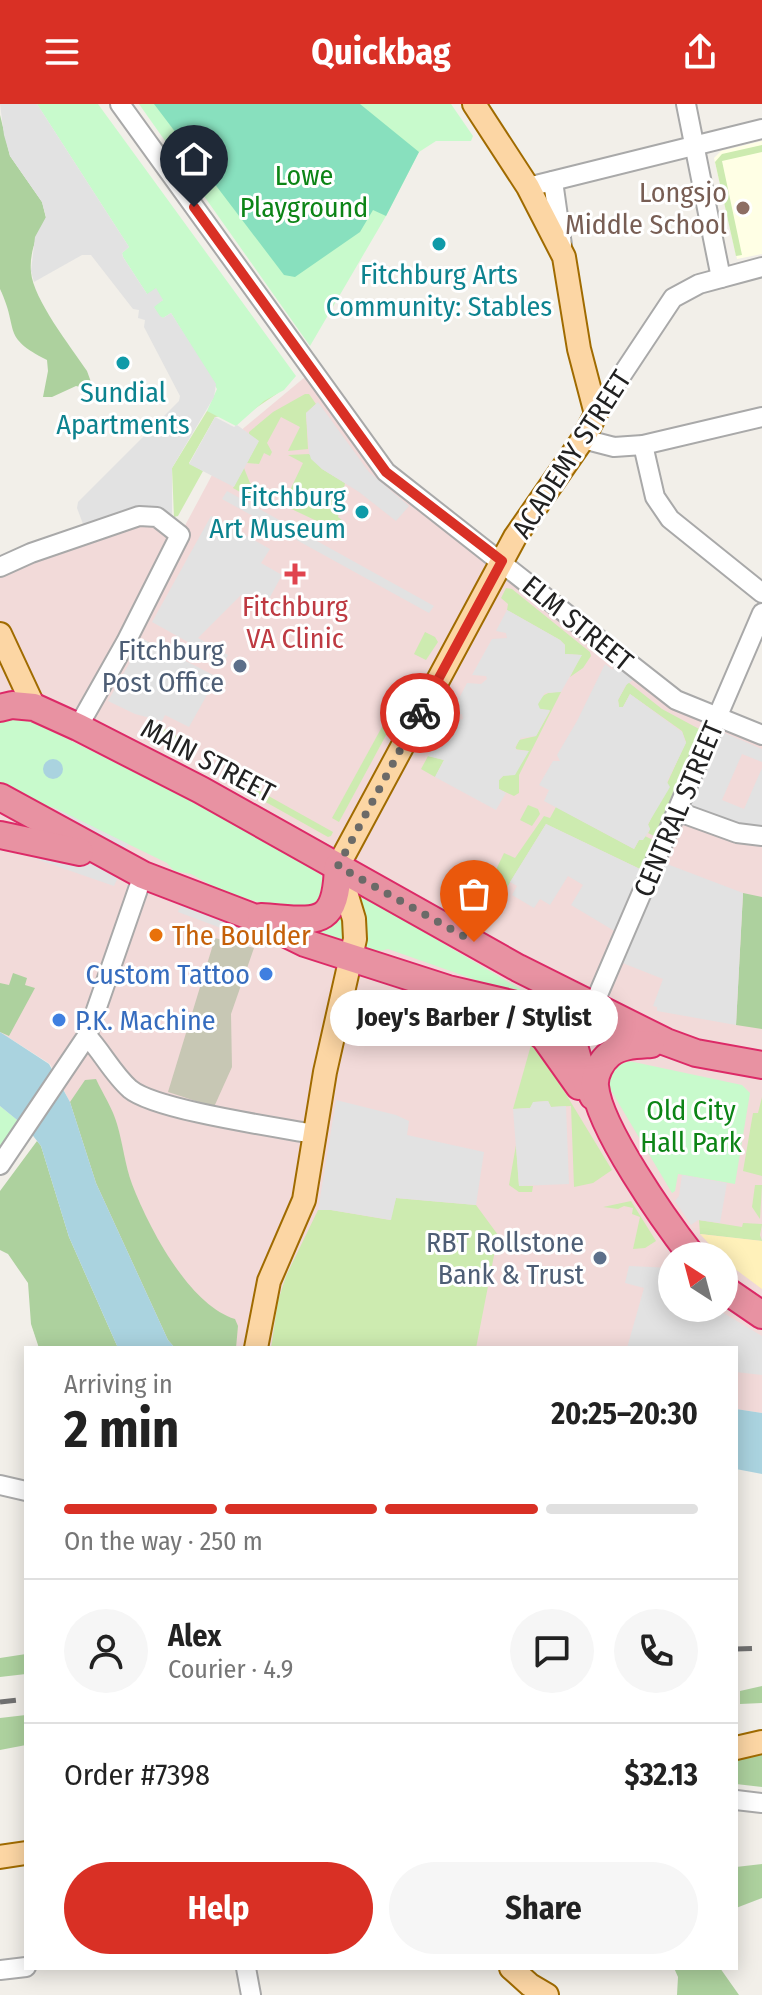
<!DOCTYPE html>
<html lang="en">
<head>
<meta charset="utf-8">
<style>
	:root { --surface:#fff; --page:#f6f6f6; --text:#222; --muted:#767676; --line:#e0e0e0; --accent:#d93025 }
	body { margin:0; font-family:"Fira Sans Condensed",sans-serif; background:var(--page); color:var(--text); height:100vh; display:flex; flex-direction:column; font-size:30px; white-space:nowrap }
	* { box-sizing:border-box; margin:0 }
	p { font-size:26px; color:var(--muted) }
	.icon { flex:none; width:44px; height:44px; fill:none; stroke:currentColor; stroke-width:2; stroke-linecap:round; stroke-linejoin:round }
	.map { position:relative; flex:1; overflow:hidden }
	.panel { position:absolute; left:24px; top:1242px; width:714px; height:624px; display:flex; flex-direction:column; background:var(--surface); border-radius:0px; box-shadow:0 4px 20px #0003 }
	.panel>* { flex:none }
	.needle { width:52px; rotate:324deg }
	.controls { position:absolute; left:658px; top:1138px; display:grid; gap:16px }
	.controls a { display:grid; place-items:center; width:80px; height:80px; border-radius:50%; background:var(--surface); box-shadow:0 4px 20px #0003; font-size:40px }
	.pin { position:absolute; display:grid; place-items:center; width:68px; height:68px; color:#fff; margin:-82px -34px; border-radius:50% 50% 50% 0; rotate:-45deg; box-shadow:0 0 8px #0007 }
	.pin .icon { rotate:45deg }
	.courier { position:absolute; display:grid; place-items:center; width:80px; height:80px; margin:-40px; border:6px solid #d93025; border-radius:50%; background:#fff; color:#222; box-shadow:0 2px 10px #0007 }
	.bubble { position:absolute; height:56px; border-radius:28px; background:var(--surface); box-shadow:0 4px 20px #0003; font-size:26px; font-weight:700; line-height:56px; text-align:center }
	.overview em { font-style:normal; font-weight:700 }
	.overview div { display:flex; flex-direction:column-reverse }
	.overview { display:flex; align-items:center; justify-content:space-between; height:136px; padding:0 40px }
	h1 { font-size:52px; font-weight:700; line-height:60px }
	.bar { display:grid; grid-template-columns:repeat(4,1fr); gap:12px 8px; align-content:center; height:96px; padding:0 40px }
	.bar i { height:10px; border-radius:6px; background:var(--line) }
	.bar .current { background:var(--accent) }
	.bar p { grid-column:span 4 }
	.line { display:flex; align-items:center; gap:20px; padding:0 40px; border-top:2px solid var(--line) }
	.line div { flex:1 }
	.round { display:grid; place-items:center; flex:none; width:84px; height:84px; border-radius:42px; background:var(--page) }
	.button { display:flex; gap:16px; margin-top:auto; padding:16px 40px }
	.button a { flex:1; height:92px; border-radius:48px; background:var(--accent); color:#fff; font-size:32px; font-weight:700; line-height:92px; text-align:center }
	.button a+a { background:var(--page); color:var(--text) }
	header { display:flex; justify-content:space-between; align-items:center; height:104px; padding:0 40px; background:var(--accent); color:#fff; font-size:36px; font-weight:700 }
	.map>svg:first-child { display:block }
	.commercial { fill:#f2dad9; fill-rule:evenodd }
	.education { fill:#ffffe5 }
	.construction { fill:#c7c7b4 }
	.grass { fill:#cdebb0 }
	.forest { fill:#add19e }
	.sand { fill:#fff1ba }
	.park { fill:#c8facc }
	.pitch { fill:#88e0be }
	.parking { fill:#e2e2e2 }
	.water { fill:#aad3df }
	.lines { fill:none; stroke-linecap:round; stroke-linejoin:round }
	.minor-casing { stroke:#a9a9a9; stroke-width:22 }
	.major-casing { stroke:#a06b00; stroke-width:26 }
	.highway-casing { stroke:#dc2a67; stroke-width:30 }
	.minor { stroke:#fff; stroke-width:18 }
	.major { stroke:#fcd6a4; stroke-width:22 }
	.highway { stroke:#e892a2; stroke-width:26 }
	.rail { stroke:#707070; stroke-width:5; stroke-dasharray:16 16; stroke-linecap:butt }
	.done { stroke:#6b6a68; stroke-width:8; stroke-dasharray:0 14.4 }
	.route { stroke:#d93025; stroke-width:10 }
	.education-dot { fill:#8d6e63; stroke:#fff; stroke-width:3 }
	.culture-dot { fill:#0f9aa8; stroke:#fff; stroke-width:3 }
	.health-dot { fill:#e0444e; stroke:#fff; stroke-width:3 }
	.service-dot { fill:#5c6f8a; stroke:#fff; stroke-width:3 }
	.food-dot { fill:#e8710a; stroke:#fff; stroke-width:3 }
	.shop-dot { fill:#3f7fe0; stroke:#fff; stroke-width:3 }
	.labels { text-anchor:middle; stroke-width:6; stroke-linejoin:round; paint-order:stroke }
	.park-label { font-size:28px; fill:#0c8416; stroke:#fff }
	.education-label { font-size:28px; fill:#785e54; stroke:#fff; text-anchor:end }
	.culture-label { font-size:28px; fill:#0d838f; stroke:#fff }
	.street-label { font-size:28px; fill:#222; stroke:#fff }
	.health-label { font-size:28px; fill:#be3a42; stroke:#fff }
	.service-label { font-size:28px; fill:#4e5e75; stroke:#fff; text-anchor:end }
	.food-label { font-size:28px; fill:#c56008; stroke:#fff; text-anchor:start }
	.shop-label { font-size:28px; fill:#366cbe; stroke:#fff; text-anchor:end }
</style>
</head>
<body>
<header><svg class="icon" aria-label="menu" viewBox="0 0 24 24"><path d="M4 6h16M4 12h16M4 18h16"/></svg>Quickbag<svg class="icon" aria-label="share" viewBox="0 0 24 24"><path d="M12 15V3M7 8l5-5 5 5M5 13v7h14v-7"/></svg></header>
<div class="map">
<svg width="762" height="1891" viewBox="0 0 762 1891">
	<rect width="100%" height="100%" fill="#f2efe9"/>
	<!-- commercial -->
	<path class="commercial" d="M311 268 374 353 646 574 762 631V1309L736 1305V1244H175L168 1236 96 1079 70 998 50 960 0 928V463L139 412 180 431 212 371 239 328ZM672 1152H724V1204H672Z"/>
	<!-- education -->
	<path class="education" d="M762 37V150L737 155 714 54 721 47Z"/>
	<!-- construction -->
	<path class="construction" d="M215 834 254 844 231 910 232 963 214 1003 168 988Z"/>
	<!-- grass -->
	<g class="grass">
		<path d="M762 41V48L722 57 742 151 736 152 715 58 722 50Z"/>
		<path d="M278 289 250 308 215 313 189 359 203 367 178 412 174 413 172 364 207 307Z"/>
		<path d="M305 290H309L316 300 306 309 308 345 288 347 300 323 281 313 267 339 272 348 270 352 264 349 259 360 247 359 258 338 249 332V328L273 308Z"/>
		<path d="M309 350 322 365 345 379 338 413 343 417 338 427 283 401 303 359 288 351Z"/>
		<path d="M244 364 250 379 255 381 249 393 233 384Z"/>
		<path d="M506 484 512 485 590 548 591 552 583 564 570 573 581 551 565 550V541L560 536 507 506 508 500 501 494Z"/>
		<path d="M425 528 435 533 438 538 426 556 414 550Z"/>
		<path d="M411 570 417 574 339 718 332 714Z"/>
		<path d="M628 578 662 605 701 626 656 733 648 729 650 725 648 721 686 638 682 627 630 590 623 603H619L618 596Z"/>
		<path d="M561 588 519 671V689L514 692 499 685V676L528 647 515 645 519 636 536 632 550 607 537 604C540 589 548 588 561 588Z"/>
		<path d="M156 620 182 635 176 648 154 636 152 630Z"/>
		<path d="M428 652 444 656 435 673 421 665Z"/>
		<path d="M256 685 333 728 331 732 328 733 253 691Z"/>
		<path d="M528 701 538 705 540 710 532 722 520 716Z"/>
		<path d="M556 703 634 745 639 736 645 732 655 737 642 766 546 720 506 785 491 776 504 749 515 754 544 712 550 714Z"/>
		<path d="M531 941H534L544 954 612 1066 593 1079 574 1083 571 1002 551 1003 548 997 534 998 530 1004 513 1005Z"/>
		<path d="M762 993V1072L743 1067 753 1009H758Z"/>
		<path d="M516 1041 519 1082H533L532 1088H519L509 1081Z"/>
		<path d="M755 1081H762L760 1115 752 1103Z"/>
		<path d="M396 1094 476 1101 498 1131 476 1244H271L278 1197 286 1172 318 1106H331L390 1116Z"/>
		<path d="M631 1097 656 1137 645 1144 633 1145 640 1113 632 1110 633 1104 624 1102 618 1105 603 1103Z"/>
		<path d="M699 1116 742 1123 743 1119 762 1120 760 1131 762 1137 700 1130Z"/>
	</g>
	<!-- forest -->
	<g class="forest">
		<path d="M0 11 10 52 42 98 46 114C37 130 29 149 31 168 33 195 71 243 87 267L91 278 84 284 76 282 52 293H43L48 267 47 256C0 232 20 227 0 185Z"/>
		<path d="M743 789 762 793V925L736 921Z"/>
		<path d="M13 869 27 874 25 881 35 884 9 932 0 928V879L9 881Z"/>
		<path d="M96 975C103 990 113 1005 117 1020 123 1040 125 1061 132 1080 149 1124 189 1201 235 1215L238 1222 236 1244H175L168 1236 96 1079 70 998 85 976Z"/>
		<path d="M37 1037 41 1042 69 1133 118 1244H39L31 1220 28 1179 8 1150 0 1146V1087Z"/>
		<path d="M26 1550V1570L0 1573V1554Z"/>
		<path d="M762 1582V1599L740 1600V1587Z"/>
		<path d="M26 1611V1641L0 1646V1614Z"/>
		<path d="M762 1648V1683L736 1680V1654Z"/>
		<path d="M762 1760V1794L736 1804V1763Z"/>
		<path d="M674 1864H720L739 1891H677L678 1873Z"/>
	</g>
	<!-- sand -->
	<path class="sand" d="M700 1130 762 1137V1185L727 1159 724 1152H720Z"/>
	<!-- park -->
	<g class="park">
		<path d="M37 0H98L296 272 284 286 264 297 236 322 207 307 217 285 171 209 163 214 160 213 153 202 163 196 147 190 123 153 122 149 129 143Z"/>
		<path d="M139 0H451L473 32 471 37H436L419 48 386 112 310 242Z"/>
		<path d="M18 614 29 616 252 727 321 771 324 777 323 799 298 810 222 787 191 770 174 767 167 759 52 703 44 705 0 678V619Z"/>
		<path d="M363 793 366 794 532 892 530 895 388 845 377 848 366 845 360 799Z"/>
		<path d="M343 808 347 836 343 837 279 818Z"/>
		<path d="M629 957 742 981 750 989 735 1080 678 1070 675 1087 672 1089 609 983C609 969 615 961 629 957Z"/>
		<path d="M0 1002 27 1024 0 1061Z"/>
	</g>
	<!-- pitch -->
	<path class="pitch" d="M154 0H360L419 48 386 112 373 106 360 128 295 173 284 171Z"/>
	<!-- parking -->
	<g class="parking">
		<path d="M0 0H37L129 143 122 149 123 153 147 190 156 184 163 196 154 203 160 212 163 214 171 209 216 280 214 293 172 364V410L160 406H138L83 420 77 404 78 398 179 297 180 292 144 223 145 216 138 214 139 206 133 205 91 151H82L34 178 31 167 35 133 46 113 42 98 10 52 4 31Z"/>
		<path d="M318 298 369 368 409 402 396 417 359 388 322 365 311 355 309 348 306 309Z"/>
		<path d="M215 313 234 323 237 321 259 337 234 383 189 360Z"/>
		<path d="M227 387 434 502 429 509 222 395Z"/>
		<path d="M211 412 270 445 261 459 282 471 264 504 241 491 198 534 228 551 224 558 152 518Z"/>
		<path d="M507 506 560 536 565 541V550L582 551 561 588 545 589 538 600 540 605 550 606 536 632 521 634 515 643 517 646 529 647 515 671 503 672 499 676V685L506 689 496 706 435 673 444 656 428 652 446 619 463 615 462 610H451L467 579 481 580 487 575 486 572 472 571 492 535 507 534 506 529 496 527Z"/>
		<path d="M143 535 217 573 189 623 165 611 162 617 135 610 108 597Z"/>
		<path d="M612 558 633 576 626 581 618 596 619 603H623L630 590 682 628 686 639 667 678 670 683 648 720 650 725 648 729 643 736H639L634 745 544 697 549 686 539 681 553 657H560L557 651 577 617 605 560 613 566Z"/>
		<path d="M713 624 762 645V658L742 650 722 696 744 705 762 664V726L752 727 690 703 697 686 689 683Z"/>
		<path d="M55 704 128 740 119 759 123 762 114 782 10 746 47 720Z"/>
		<path d="M546 720 642 766 616 828 571 801 583 781 568 772 550 801 540 795 534 804 512 791 517 782 510 778Z"/>
		<path d="M659 757 743 789 736 921 657 907V903L653 902 663 875 620 858Z"/>
		<path d="M186 789 246 811 237 830 178 808Z"/>
		<path d="M336 996 396 1011 409 1017 407 1031 484 1048 476 1101 396 1094 391 1116 331 1106H318Z"/>
		<path d="M548 997 551 1003 566 1002 569 1080 519 1082 513 1005 530 1004 533 998Z"/>
		<path d="M682 1071 727 1079 720 1119 698 1116 691 1121 675 1097 679 1092Z"/>
		<path d="M629 1162 672 1164V1204H715L762 1232V1271L736 1268V1244H627L644 1184 625 1179Z"/>
	</g>
	<!-- water -->
	<g class="water">
		<circle cx="53" cy="665" r="10"/>
		<path d="M0 928 49 960 70 998 96 1079 168 1236 175 1244H118L69 1133 41 1042 27 1024 0 1002Z"/>
		<path d="M736 1305 762 1309V1370L736 1365Z"/>
	</g>
	<g class="lines">
		<defs>
			<g id="minor">
				<path d="M120 0 386 368 676 596 762 631"/>
				<path d="M686 0 721 174"/>
				<path d="M553 77 562 141"/>
				<path d="M528 83 762 25"/>
				<path d="M596 310 673 194 699 180 762 163"/>
				<path d="M583 335 614 343 643 341 762 313"/>
				<path d="M643 341 655 393 670 415 762 489"/>
				<path d="M0 463 31 449 139 412 157 413 180 431 126 538 78 623"/>
				<path d="M679 708 737 729 762 732"/>
				<path d="M594 900 762 509"/>
				<path d="M87 932C102 948 113 970 130 985 155 1006 276 1023 314 1030"/>
				<path d="M0 1061 87 932 143 771"/>
				<path d="M0 1381 26 1387"/>
				<path d="M736 1696 762 1699"/>
				<path d="M246 1864 251 1891"/>
				<path d="M0 1866 26 1863"/>
			</g>
			<g id="major">
				<path d="M0 530 34 603"/>
				<path d="M256 1244 269 1177 304 1096 325 968 355 835 354 815 338 762 515 433 583 335 596 310 579 245 564 153 528 83 474 0"/>
				<path d="M736 1644 762 1638"/>
				<path d="M0 1753 26 1749"/>
				<path d="M511 1864 530 1881 547 1891"/>
			</g>
			<g id="highway">
				<path d="M0 604 12 601 34 603 78 623 201 686 518 864 666 938 696 949 762 961"/>
				<path d="M0 693 143 771 250 812 305 839 448 885 559 911 626 930"/>
				<path d="M0 731 80 748"/>
				<path d="M261 813C315 816 336 827 338 762"/>
				<path d="M506 902 545 934 579 982"/>
				<path d="M559 902 571 931 581 966 593 992"/>
				<path d="M651 940C637 941 621 941 610 950 601 957 594 971 595 982 599 1024 665 1117 692 1152"/>
				<path d="M724 1185 762 1211"/>
			</g>
		</defs>
		<!-- minor casing -->
		<use href="#minor" class="minor-casing"/>
		<!-- major casing -->
		<use href="#major" class="major-casing"/>
		<!-- highway casing -->
		<use href="#highway" class="highway-casing"/>
		<!-- minor -->
		<use href="#minor" class="minor"/>
		<!-- major -->
		<use href="#major" class="major"/>
		<!-- highway -->
		<use href="#highway" class="highway"/>
		<!-- rail -->
		<g class="rail">
			<path d="M736 1545 762 1544"/>
			<path d="M0 1598 26 1595"/>
		</g>
	</g>
	<g class="lines">
		<!-- done -->
		<path class="done" d="M420 609 338 762 474 838"/>
		<!-- route -->
		<path class="route" d="M194 103 386 368 502 457 420 609"/>
	</g>
	<!-- markers -->
	<circle class="education-dot" cx="743" cy="104" r="8"/>
	<g class="culture-dot">
		<circle cx="439" cy="140" r="8"/>
		<circle cx="123" cy="259" r="8"/>
		<circle cx="362" cy="408" r="8"/>
	</g>
	<path class="health-dot" d="M291 458h8v8h8v8h-8v8h-8v-8h-8v-8h8z"/>
	<g class="service-dot">
		<circle cx="240" cy="562" r="8"/>
		<circle cx="600" cy="1154" r="8"/>
	</g>
	<circle class="food-dot" cx="156" cy="831" r="8"/>
	<g class="shop-dot">
		<circle cx="266" cy="870" r="8"/>
		<circle cx="59" cy="916" r="8"/>
	</g>
	<g class="labels">
		<!-- park labels -->
		<g class="park-label">
			<text x="304" y="81">Lowe<tspan x="304" dy="32">Playground</tspan></text>
			<text x="691" y="1016">Old City<tspan x="691" dy="32">Hall Park</tspan></text>
		</g>
		<!-- education labels -->
		<g class="education-label">
			<text x="727" y="98">Longsjo<tspan x="727" dy="32">Middle School</tspan></text>
		</g>
		<!-- culture labels -->
		<g class="culture-label">
			<text x="439" y="180">Fitchburg Arts<tspan x="439" dy="32">Community: Stables</tspan></text>
			<text x="123" y="298">Sundial<tspan x="123" dy="32">Apartments</tspan></text>
			<text x="346" y="402" text-anchor="end">Fitchburg<tspan x="346" dy="32">Art Museum</tspan></text>
		</g>
		<!-- street labels -->
		<g class="street-label">
			<text transform="translate(571 350) rotate(-57)" y="10">ACADEMY STREET</text>
			<text transform="translate(578 519) rotate(39)" y="10">ELM STREET</text>
			<text transform="translate(208 656) rotate(28)" y="10">MAIN STREET</text>
			<text transform="translate(678 705) rotate(-67)" y="10">CENTRAL STREET</text>
		</g>
		<!-- health labels -->
		<g class="health-label">
			<text x="295" y="512">Fitchburg<tspan x="295" dy="32">VA Clinic</tspan></text>
		</g>
		<!-- service labels -->
		<g class="service-label">
			<text x="224" y="556">Fitchburg<tspan x="224" dy="32">Post Office</tspan></text>
			<text x="584" y="1148">RBT Rollstone<tspan x="584" dy="32">Bank &amp; Trust</tspan></text>
		</g>
		<!-- food labels -->
		<g class="food-label">
			<text x="172" y="841">The Boulder</text>
		</g>
		<!-- shop labels -->
		<g class="shop-label">
			<text x="250" y="880">Custom Tattoo</text>
			<text x="75" y="926" text-anchor="start">P.K. Machine</text>
		</g>
	</g>
</svg>
<div class="controls">
<a><svg class="needle" viewBox="-14 -14 28 28"><path d="M0-13l5 13h-10z" fill="#e53935"/><path d="M0 13l5-13h-10z" fill="#767676"/></svg></a>
</div>
<div class="pin" style="left:474px;top:838px;background:#ea580c"><svg class="icon" aria-label="bag" viewBox="0 0 24 24"><path d="M5 8h14l-1 12H6zM9 8a3 3 0 0 1 6 0"/></svg></div>
<div class="pin" style="left:194px;top:103px;background:#1f2937"><svg class="icon" aria-label="home" viewBox="0 0 24 24"><path d="M3 11l9-7 9 7M6 9v11h12V9"/></svg></div>
<div class="courier" style="left:420px;top:609px"><svg class="icon" aria-label="bike" viewBox="0 0 24 24"><circle cx="6" cy="16" r="4"/><circle cx="18" cy="16" r="4"/><path d="M6 16l4-8h5l3 8M10 8l3 8H6M13 5h3"/></svg></div>
<div class="bubble" style="left:330px;top:886px;width:288px">Joey's Barber / Stylist</div>
<section class="panel">
<div class="overview"><div><h1>2 min</h1><p>Arriving in</p></div><em>20:25–20:30</em></div>
<div class="bar"><i class="current"></i><i class="current"></i><i class="current"></i><i></i><p>On the way · 250 m</p></div>
<div class="line" style="height:144px"><a class="round"><svg class="icon" aria-label="person" viewBox="0 0 24 24"><circle cx="12" cy="8" r="4"/><path d="M4 21q1-7 8-7t8 7"/></svg></a><div><b>Alex</b><p>Courier · 4.9</p></div><a class="round"><svg class="icon" aria-label="chat" viewBox="0 0 24 24"><path d="M4 5h16v11H9l-5 4z"/></svg></a><a class="round"><svg class="icon" aria-label="phone" viewBox="0 0 24 24"><path d="M5 4h4l2 5-3 2q2 4 5 5l2-3 5 2v4C11 20 4 13 5 4z"/></svg></a></div>
<div class="line" style="height:104px"><div>Order #7398</div><b>$32.13</b></div>
<div class="button"><a>Help</a><a>Share</a></div>
</section>
</div>
</body>
</html>
